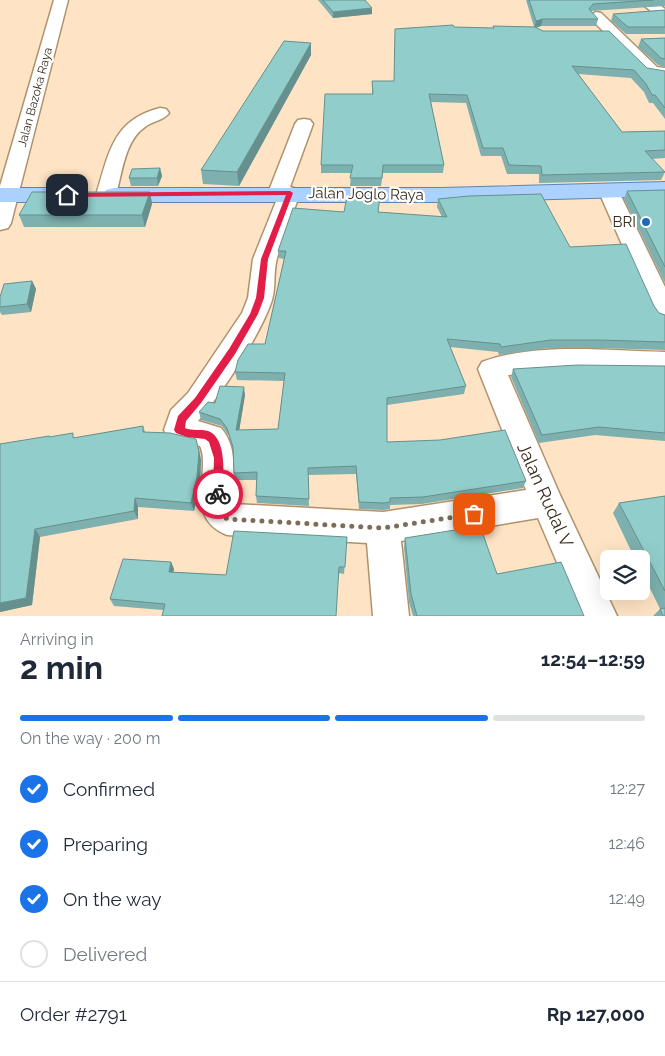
<!DOCTYPE html>
<html lang="en">
<head>
<meta charset="utf-8">
<style>
	:root { --surface:#fff; --page:#f6f6f7; --text:#1f2937; --muted:#747a83; --line:#e0e1e3; --accent:#1a73e8 }
	body { margin:0; font-family:Raleway,sans-serif; background:var(--page); color:var(--text); height:100vh; display:flex; flex-direction:column; font-size:19px; white-space:nowrap }
	* { box-sizing:border-box; margin:0 }
	p { font-size:16px; color:var(--muted) }
	.icon { flex:none; width:28px; height:28px; fill:none; stroke:currentColor; stroke-width:2; stroke-linecap:round; stroke-linejoin:round }
	.map { position:relative; height:616px; overflow:hidden }
	.details { display:flex; flex-direction:column; background:var(--surface); flex:1 }
	.details>* { flex:none }
	.tools { position:absolute; left:600px; top:550px; display:grid; gap:10px }
	.tools a { display:grid; place-items:center; width:50px; height:50px; border-radius:8px; background:var(--surface); box-shadow:0 5px 20px #0002; font-size:25px }
	.pin { position:absolute; display:grid; place-items:center; width:42px; height:42px; color:#fff; margin:-21px; border-radius:10px; box-shadow:0 2px 8px #0006 }
	.courier { position:absolute; display:grid; place-items:center; width:50px; height:50px; margin:-25px; border:4px solid #e11d48; border-radius:50%; background:#fff; color:#222; box-shadow:0 1px 6px #0007 }
	.headline em { font-style:normal; font-weight:700 }
	.headline div { display:flex; flex-direction:column-reverse }
	.headline { display:flex; align-items:center; justify-content:space-between; height:85px; padding:0 20px }
	h1 { font-size:32px; font-weight:700; line-height:38px }
	.bar { display:grid; grid-template-columns:repeat(4,1fr); gap:8px 5px; align-content:center; height:60px; padding:0 20px }
	.bar i { height:6px; border-radius:4px; background:var(--line) }
	.bar .current { background:var(--accent) }
	.bar p { grid-column:span 4 }
	.line { display:flex; align-items:center; gap:12px; padding:0 20px; border-top:1px solid var(--line) }
	.line div { flex:1 }
	ol { padding:0 20px; list-style:none }
	li { display:flex; align-items:center; gap:15px; height:55px }
	li p { margin-inline-start:auto }
	li .icon { padding:5px; border-radius:50%; background:var(--accent); color:#fff; stroke-width:4 }
	li:last-child { color:var(--muted) }
	li i { width:28px; height:28px; border:2px solid var(--line); border-radius:50% }
	.map>svg:first-child { display:block }
	.lines { fill:none; stroke-linecap:round; stroke-linejoin:round }
	.minor-casing { stroke:#af926d; stroke-width:3 }
	.major-casing { stroke:#5e84ae; stroke-width:2 }
	.minor { fill:#fff; fill-rule:evenodd }
	.major { fill:#abd2fe; fill-rule:evenodd }
	.wall { fill:#7db0ae }
	.shaded-wall { fill:#66908d }
	.building { fill:#91cdca; stroke:#66908d }
	.route { fill:#e11d48 }
	.done { stroke:#7d6c57; stroke-width:5; stroke-dasharray:0 9 }
	.poi-dot { fill:#1b6bb9; stroke:#fff; stroke-width:2 }
	.labels { text-anchor:middle; stroke-width:4.5; stroke-linejoin:round; paint-order:stroke }
	.far-street-label { font-size:12px; fill:#372b1c; stroke:#fff }
	.street-label { font-size:15px; fill:#372b1c; stroke:#fff }
	.poi-label { font-size:15px; fill:#372b1c; stroke:#fff; text-anchor:end }
	.near-street-label { font-size:18px; fill:#372b1c; stroke:#fff }
</style>
</head>
<body>
<div class="map">
<svg width="665" height="616" viewBox="0 0 665 616">
	<rect width="100%" height="100%" fill="#fee4c5"/>
	<g class="lines">
		<defs>
			<g id="minor">
				<path d="M54 0H68L11 223 8 228 0 230V186Z"/>
				<path d="M637 0H653L665 9V15H656Z"/>
				<path d="M596 12 601 13 657 67 665 68V78L646 74 591 19 589 16Z"/>
				<path d="M160 108 166 109 169 113C163 121 152 121 145 127 125 140 122 173 116 195L113 199 106 201 99 199 96 195C109 154 112 120 160 108Z"/>
				<path d="M304 119 310 120 313 124 290 187 297 189 300 193C293 214 283 236 277 258 273 272 276 287 272 300 262 332 221 395 198 421L221 428C240 450 231 477 234 504L383 512 526 490 478 369 482 362C537 342 607 351 665 352V372L574 371 508 375 560 495 617 616H580L538 518 401 541 409 616H373L367 543 227 535C194 522 202 494 203 465 203 459 203 452 200 446L168 439 164 430 171 410 188 393 242 313 248 298 253 259 277 199 271 197 268 193 295 124 298 120Z"/>
				<path d="M609 186 616 188 619 192 665 287V322L656 319 652 313 599 192 602 188Z"/>
			</g>
			<g id="major">
				<path d="M665 182V196L440 202H114L106 200 103 195 106 190 114 188H440Z"/>
				<path d="M0 188H69L77 190 80 195 77 200 69 202H0Z"/>
			</g>
		</defs>
		<!-- minor casing -->
		<use href="#minor" class="minor-casing"/>
		<!-- major casing -->
		<use href="#major" class="major-casing"/>
		<!-- minor -->
		<use href="#minor" class="minor"/>
		<!-- major -->
		<use href="#major" class="major"/>
	</g>
	<!-- wall -->
	<g class="wall">
		<path d="M318 0H365L372 14 333 18Z"/>
		<path d="M526 0H665V6L591 11 598 19 596 26H541L536 28 543 31 647 68 665 71V119L653 103H649L644 92 631 78 578 74 622 132 665 131V158L652 159 665 172 661 180 539 183V174H507L501 156H481L466 103 431 102 444 165 443 173H383L381 186H350L351 173H321V165L372 94V81H394L395 29 454 27 493 28V26L534 27Z"/>
		<path d="M665 10V34H626L611 21 613 14Z"/>
		<path d="M665 38V67L658 65 638 47 641 39Z"/>
		<path d="M311 43V55L239 186 203 184 201 170Z"/>
		<path d="M160 168 162 176 158 186H131L129 178Z"/>
		<path d="M665 190V283L624 199 627 191Z"/>
		<path d="M150 192 152 204 145 227H24L19 215Z"/>
		<path d="M438 199 570 247 654 306 659 313 665 315V350L596 348H549L499 355 498 352 450 347 466 386 464 394 387 405V442L526 481 523 488 422 504 390 505V509L383 510 359 509 356 474 308 475 309 506 257 503 256 496 257 480H235L234 473 233 450 229 436 222 426 201 420 199 412 215 403 245 395 239 430 278 429 284 381 237 380 235 372 265 344 284 259 279 258 278 251 344 212H378L442 217 437 207Z"/>
		<path d="M32 281 36 289 31 312 2 315 0 312V297Z"/>
		<path d="M665 366V441L595 435 539 443 511 377 513 369Z"/>
		<path d="M143 426 145 432 199 448 201 460 200 485 194 511 138 507V519L40 537 32 605 0 612V444L49 436 50 437 75 438Z"/>
		<path d="M665 496V616H653L660 609 641 570V559H635L613 513 619 503Z"/>
		<path d="M347 537 344 574 338 573 163 610 114 606 110 599 171 562 174 569 173 572 226 575Z"/>
		<path d="M405 538 584 616H413L409 602 404 548Z"/>
	</g>
	<!-- shaded-wall -->
	<g class="shaded-wall">
		<path d="M372 8V14L333 18V12Z"/>
		<path d="M543 19 541 26 534 28 536 21Z"/>
		<path d="M311 43V55L239 186 237 172Z"/>
		<path d="M160 168 162 176 158 186 157 178Z"/>
		<path d="M150 192 152 204 145 227 142 215Z"/>
		<path d="M32 281 36 289 31 312 27 304Z"/>
		<path d="M244 387 245 395 238 438 236 430Z"/>
		<path d="M196 439 201 460 200 485 194 511 191 503Z"/>
		<path d="M135 498 138 507V519L134 511Z"/>
		<path d="M35 529 40 537 32 605 0 612V603Z"/>
		<path d="M171 562 174 569 172 578 169 572Z"/>
	</g>
	<!-- building -->
	<g class="building">
		<path d="M323 0H365L372 8 333 12Z"/>
		<path d="M529 0H653L593 4 589 9 598 19H543L536 21Z"/>
		<path d="M665 10V27H628L613 14Z"/>
		<path d="M453 25 454 27 494 28 493 26 535 27 543 31H609L647 68 665 71V108L655 95H652L646 84 634 70 572 66 622 132 665 131V150L645 151 665 172 542 175 541 166 509 165 503 148H483L467 95 429 94 444 165H383L382 178H350L353 165H321L325 94H373L372 81H394L395 29Z"/>
		<path d="M665 38V59L661 58 641 39Z"/>
		<path d="M284 41 311 43 237 172 201 170Z"/>
		<path d="M160 168 157 178H129L132 169Z"/>
		<path d="M665 190V267L627 191Z"/>
		<path d="M32 192H150L142 215H19Z"/>
		<path d="M541 194 570 247 626 244 654 306 659 313 665 315V342L600 340H551L501 347 500 344 447 339 466 386 387 398V442L440 440 505 430 526 481 423 497 390 498V502L384 503 359 502 356 466 308 468 309 499 256 496 257 472 234 473 233 447 227 428 220 419 199 412 208 402 215 403 220 386 244 387 236 430 278 429 285 373 235 372 238 360 248 344H265L286 251H278L293 208 344 212 347 196H380L378 212 447 217 438 199 469 196Z"/>
		<path d="M32 281 27 304 0 307V297L4 284Z"/>
		<path d="M577 365 665 366V433L599 427 542 435 513 369Z"/>
		<path d="M143 426V432L170 433 196 439 199 452 197 477 191 503 135 498 134 511 35 529 26 598 0 603V444L49 436V437L73 433V438Z"/>
		<path d="M665 496V591L619 503Z"/>
		<path d="M480 526 497 574 561 562 584 616H417L411 594 405 538Z"/>
		<path d="M234 531 347 537 345 567H339L336 616H162L165 604 110 599 123 559 171 562 169 572 226 575Z"/>
		<path d="M665 608V616H663L660 609Z"/>
	</g>
	<!-- route -->
	<path class="route" d="M290 191 293 193 268 259 264 298 258 314 235 354 201 403 186 421 185 428C192 431 201 429 208 431 228 438 223 478 223 494L218 499 213 494 214 458 209 442 205 439 187 437 176 433 174 430 178 416 195 398 229 349 250 314 256 298 261 259 286 195 67 197 64 195 67 193Z"/>
	<g class="lines">
		<!-- done -->
		<path class="done" d="M218 494 220 512 227 519 383 528 474 514"/>
	</g>
	<!-- markers -->
	<circle class="poi-dot" cx="646" cy="222" r="5"/>
	<g class="labels">
		<!-- far-street labels -->
		<g class="far-street-label">
			<text transform="translate(35 97) rotate(-75)" y="4">Jalan Bazoka Raya</text>
		</g>
		<!-- street labels -->
		<g class="street-label">
			<text transform="translate(366 194) rotate(1)" y="5">Jalan Joglo Raya</text>
		</g>
		<!-- poi labels -->
		<g class="poi-label">
			<text x="636" y="227">BRI</text>
		</g>
		<!-- near-street labels -->
		<g class="near-street-label">
			<text transform="translate(545 495) rotate(66)" y="6">Jalan Rudal V</text>
		</g>
	</g>
</svg>
<div class="tools">
<a><svg class="icon" aria-label="layers" viewBox="0 0 24 24"><path d="M12 4l9 5-9 5-9-5zM3 14l9 5 9-5"/></svg></a>
</div>
<div class="pin" style="left:474px;top:514px;background:#ea580c"><svg class="icon" aria-label="bag" viewBox="0 0 24 24"><path d="M5 8h14l-1 12H6zM9 8a3 3 0 0 1 6 0"/></svg></div>
<div class="pin" style="left:67px;top:195px;background:#1f2937"><svg class="icon" aria-label="home" viewBox="0 0 24 24"><path d="M3 11l9-7 9 7M6 9v11h12V9"/></svg></div>
<div class="courier" style="left:218px;top:494px"><svg class="icon" aria-label="bike" viewBox="0 0 24 24"><circle cx="6" cy="16" r="4"/><circle cx="18" cy="16" r="4"/><path d="M6 16l4-8h5l3 8M10 8l3 8H6M13 5h3"/></svg></div>
</div>
<section class="details">
<div class="headline"><div><h1>2 min</h1><p>Arriving in</p></div><em>12:54–12:59</em></div>
<div class="bar"><i class="current"></i><i class="current"></i><i class="current"></i><i></i><p>On the way · 200 m</p></div>
<ol>
<li><svg class="icon" aria-label="check" viewBox="0 0 24 24"><path d="M5 12l5 5 9-10"/></svg>Confirmed<p>12:27</p></li>
<li><svg class="icon" aria-label="check" viewBox="0 0 24 24"><path d="M5 12l5 5 9-10"/></svg>Preparing<p>12:46</p></li>
<li><svg class="icon" aria-label="check" viewBox="0 0 24 24"><path d="M5 12l5 5 9-10"/></svg>On the way<p>12:49</p></li>
<li><i></i>Delivered</li>
</ol>
<div class="line" style="height:65px"><div>Order #2791</div><b>Rp 127,000</b></div>
</section>
</body>
</html>
